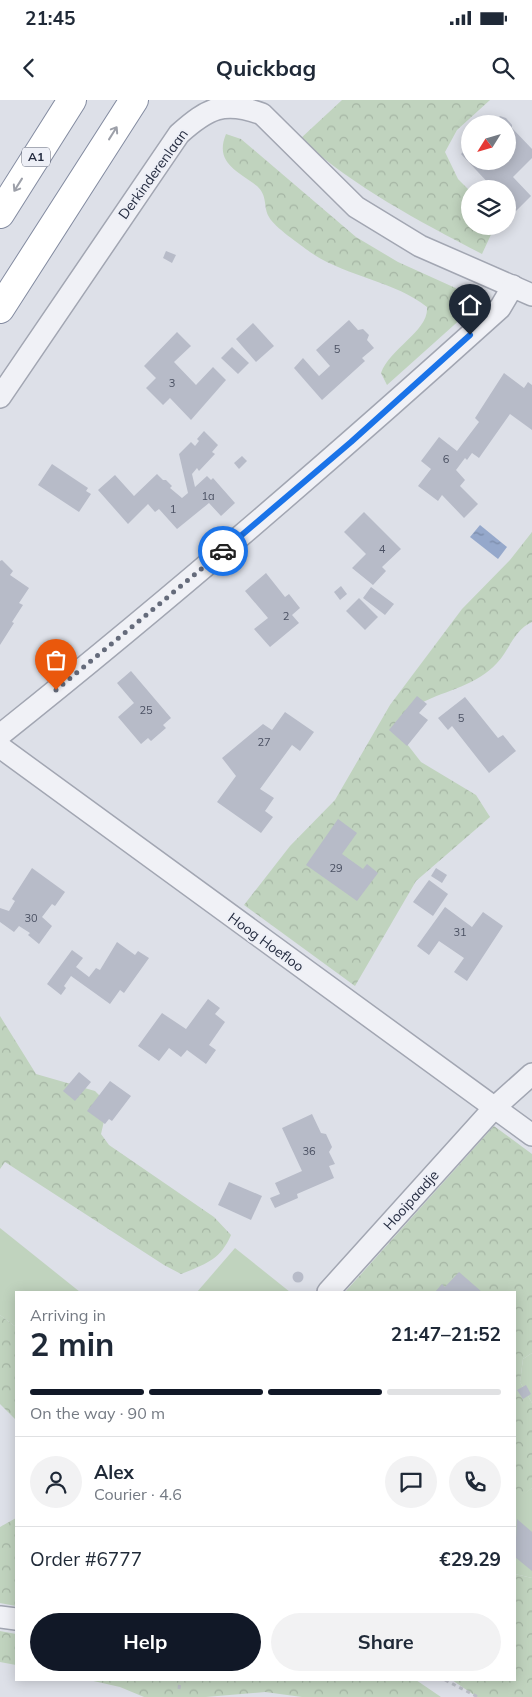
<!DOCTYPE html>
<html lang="en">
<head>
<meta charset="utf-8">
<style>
	:root { --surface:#fff; --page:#f2f2f3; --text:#1f2937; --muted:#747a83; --line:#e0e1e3; --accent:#111827 }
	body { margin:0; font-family:Mulish,sans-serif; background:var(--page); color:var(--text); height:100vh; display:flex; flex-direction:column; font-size:19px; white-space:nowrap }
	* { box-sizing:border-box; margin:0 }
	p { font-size:16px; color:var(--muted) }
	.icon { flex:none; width:28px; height:28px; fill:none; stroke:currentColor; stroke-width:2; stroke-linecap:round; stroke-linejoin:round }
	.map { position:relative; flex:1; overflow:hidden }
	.panel { position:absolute; left:15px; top:1191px; width:501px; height:390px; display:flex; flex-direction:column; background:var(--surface); border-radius:0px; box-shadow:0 2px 12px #0003 }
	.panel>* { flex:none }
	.needle { width:32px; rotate:233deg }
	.controls { position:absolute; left:461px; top:15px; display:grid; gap:10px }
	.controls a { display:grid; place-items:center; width:55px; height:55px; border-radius:50%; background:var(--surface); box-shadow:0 2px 12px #0003; font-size:25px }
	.pin { position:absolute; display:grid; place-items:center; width:42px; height:42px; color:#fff; margin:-51px -21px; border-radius:50% 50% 50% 0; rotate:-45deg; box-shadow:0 0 5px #0007 }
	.pin .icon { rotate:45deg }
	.courier { position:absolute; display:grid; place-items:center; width:50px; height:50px; margin:-25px; border:4px solid #1a73e8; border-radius:50%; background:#fff; color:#222; box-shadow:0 1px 6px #0007 }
	.head em { font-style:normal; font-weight:700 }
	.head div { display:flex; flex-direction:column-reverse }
	.head { display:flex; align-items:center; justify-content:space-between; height:85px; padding:0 15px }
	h1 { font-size:32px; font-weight:700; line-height:38px }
	.bar { display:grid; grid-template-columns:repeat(4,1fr); gap:8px 5px; align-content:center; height:60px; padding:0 15px }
	.bar i { height:6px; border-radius:4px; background:var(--line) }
	.bar .on { background:var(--accent) }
	.bar p { grid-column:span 4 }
	.line { display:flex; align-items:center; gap:12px; padding:0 15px; border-top:1px solid var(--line) }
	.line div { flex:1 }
	.round { display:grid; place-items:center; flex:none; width:52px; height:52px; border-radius:26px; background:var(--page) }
	.button { display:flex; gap:10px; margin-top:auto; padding:10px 15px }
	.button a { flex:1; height:58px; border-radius:30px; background:var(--accent); color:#fff; font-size:20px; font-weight:700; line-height:58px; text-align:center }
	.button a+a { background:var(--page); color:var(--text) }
	.status { display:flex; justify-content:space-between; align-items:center; height:35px; padding:0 25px; background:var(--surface); direction:ltr }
	.status svg { height:14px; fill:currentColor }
	header { display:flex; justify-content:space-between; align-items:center; height:65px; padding:0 15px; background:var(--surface); font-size:22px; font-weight:700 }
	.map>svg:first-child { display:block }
	.green { fill:#c0d3be }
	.forest { fill:url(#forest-crowns) }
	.water { fill:url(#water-ripples) }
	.building { fill:#b7bbc8 }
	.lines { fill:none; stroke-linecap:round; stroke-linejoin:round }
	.street-casing { stroke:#a2a6b2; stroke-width:24 }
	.highway-casing { stroke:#838ba0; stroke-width:30 }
	.path { stroke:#bbbec7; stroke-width:3; stroke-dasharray:4 4; stroke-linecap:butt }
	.street { stroke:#f0f1f6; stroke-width:21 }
	.highway { stroke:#fff; stroke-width:28 }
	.oneway { stroke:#9da0a9 }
	.done { stroke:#656b7b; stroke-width:5; stroke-dasharray:0 9 }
	.route { stroke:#1a73e8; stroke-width:6 }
	.labels { text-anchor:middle; stroke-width:4; stroke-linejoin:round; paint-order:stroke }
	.number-label { font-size:11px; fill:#4a5062 }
	.shield { fill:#edeff6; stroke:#616677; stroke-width:1 }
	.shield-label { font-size:12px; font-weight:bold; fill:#252c40 }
	.street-label { font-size:14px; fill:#252c40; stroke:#edeff6 }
</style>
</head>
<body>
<div class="status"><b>21:45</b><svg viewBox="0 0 49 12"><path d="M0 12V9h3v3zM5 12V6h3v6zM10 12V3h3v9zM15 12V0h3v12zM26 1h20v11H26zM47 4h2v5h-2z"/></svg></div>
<header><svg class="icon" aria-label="back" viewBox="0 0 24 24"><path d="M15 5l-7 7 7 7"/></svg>Quickbag<svg class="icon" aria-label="search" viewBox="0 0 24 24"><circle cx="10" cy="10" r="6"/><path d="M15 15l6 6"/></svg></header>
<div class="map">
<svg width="532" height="1597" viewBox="0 0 532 1597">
	<defs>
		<pattern id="forest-crowns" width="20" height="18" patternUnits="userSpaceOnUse" patternTransform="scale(1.25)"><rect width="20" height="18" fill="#c0d3be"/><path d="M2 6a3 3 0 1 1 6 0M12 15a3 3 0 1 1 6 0" fill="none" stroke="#a5b5a4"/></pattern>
		<pattern id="water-ripples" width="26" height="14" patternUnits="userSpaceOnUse" patternTransform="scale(1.25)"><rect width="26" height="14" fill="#95a8cb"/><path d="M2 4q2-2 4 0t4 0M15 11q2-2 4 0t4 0" fill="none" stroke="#7989a6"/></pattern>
	</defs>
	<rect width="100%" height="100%" fill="#dde0e8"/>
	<!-- green -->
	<g class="green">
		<path d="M0 1128 80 1192H16V1227L0 1215Z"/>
		<path d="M235 1148 290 1192H197Z"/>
		<path d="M532 1253V1303L520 1282 523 1259Z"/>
		<path d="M532 1388V1478L515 1474V1398L520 1397Z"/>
	</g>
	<!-- forest -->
	<g class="forest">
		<path d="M342 0H490L457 30 445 52 458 79 470 91V126H495L482 154C415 119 358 89 300 39Z"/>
		<path d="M226 34 241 39 356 137 398 162 482 200 387 285 381 273C390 248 429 231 427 207 395 181 346 177 310 152 301 145 274 127 269 117 263 107 268 96 257 86 238 71 214 63 226 34Z"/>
		<path d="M532 432V522C514 530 510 549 497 563 477 585 447 590 421 603L407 644 421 662 476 695 490 717 416 781 355 886 244 805 290 746 335 700 390 605 462 509 510 460Z"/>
		<path d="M0 916 36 974 95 991 108 1004 101 1034 109 1045 214 1117 231 1135C220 1160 206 1164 181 1174L164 1165 5 1062 0 1069Z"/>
		<path d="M494 1026 532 1054V1253L523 1259 520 1282 532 1303V1388L520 1398H515V1192H345Z"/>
		<path d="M0 1215 16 1227V1320L0 1304Z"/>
		<path d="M16 1418V1506L0 1503V1427Z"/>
		<path d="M515 1474 532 1478V1597H477L452 1580H515Z"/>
		<path d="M0 1531 16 1534V1565L0 1562Z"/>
		<path d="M89 1580H416L441 1597H302L265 1592 206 1597H144L120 1587Z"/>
	</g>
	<!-- water -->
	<path class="water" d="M480 425 507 447 498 459 470 437Z"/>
	<!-- building -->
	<g class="building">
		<path d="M500 16 506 18 512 25V28L532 49V58L513 77 531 96 516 111 508 102V89H494L461 54 470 46V61H508V24H492Z"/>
		<path d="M166 151 176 155 172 163 163 158Z"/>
		<path d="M349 220 358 230 363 229 369 235 367 240 374 248 362 258 365 261 322 300 294 268 303 258 319 276 330 266 316 250Z"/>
		<path d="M253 223 274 246 256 262 236 239Z"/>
		<path d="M177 232 191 246 174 262 196 285 213 267 226 280 191 320 170 298 163 305 146 288 156 278 144 266Z"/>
		<path d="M232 247 249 263 238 274 221 258Z"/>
		<path d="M504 273 524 288 528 282 532 285V330L510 314 479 358 472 353 467 360 465 358 456 370 465 380 460 386 478 404 464 418 442 395 438 401 418 386 431 369 421 361 439 337 457 351 479 322 475 318Z"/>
		<path d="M204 331 218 345 212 352 215 354 199 371 197 368 192 374 195 387 207 376 211 380 213 378 235 403 221 416 209 403 177 429 159 409 155 412 148 404 128 424 98 390 115 375 134 396 157 374 163 380H166L172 386 170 388 182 398 188 393 179 354 191 342 195 346 199 341 197 339Z"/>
		<path d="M242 356 247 361 239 369 234 363Z"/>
		<path d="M52 364 88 388 86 391 91 394 79 412 38 385Z"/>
		<path d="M364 412 401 449 382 467 386 471 373 485 352 468 366 454 344 432Z"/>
		<path d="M2 460 13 471 10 475 29 488 19 503 23 505 12 522 14 523 0 545V461Z"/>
		<path d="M266 473 285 497 289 494 300 508 292 515 299 523 270 547 254 529 268 518 245 491Z"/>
		<path d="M341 486 347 494 340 500 334 492Z"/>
		<path d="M371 487 394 504 385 515 363 498Z"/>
		<path d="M359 498 378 517 365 530 346 511Z"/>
		<path d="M131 571 171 618 163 625 166 628 151 641 148 638 141 644 118 617 134 603 117 583Z"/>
		<path d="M417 596 427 604 419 613 428 620 407 646 389 630Z"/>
		<path d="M465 597 498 638 503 635 516 651 489 673 452 626 448 630 438 618Z"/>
		<path d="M285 612 314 632 300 651 292 645 260 689 274 698 265 711 273 717 261 733 217 702 236 676 222 658 263 624 272 630Z"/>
		<path d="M338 719 357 733 342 754 363 769 367 764 378 773 357 801 306 765Z"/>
		<path d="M32 768 65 792 55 806 52 804 42 817 52 826 39 844 28 835 30 833 19 826 14 832 0 822V808L9 811 15 801 12 799Z"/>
		<path d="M436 768 447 775 442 783 431 776Z"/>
		<path d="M429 780 448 794 433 816 413 802Z"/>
		<path d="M445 807 472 827 483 812 503 826 467 881 454 872 464 858 439 841 429 855 417 846Z"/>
		<path d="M117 842 135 855 138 851 149 858 124 893 120 890 110 904 71 876 64 886 66 888 61 895 47 884 72 850 83 858 76 867 89 877 96 868 100 870Z"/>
		<path d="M208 899 220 908 215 914 225 922 209 945 216 950 206 964 187 950 181 957 169 948 159 961 138 946 162 913 186 929Z"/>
		<path d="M79 972 91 982 75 1001 63 991Z"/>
		<path d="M110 981 131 996 112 1021 109 1019 105 1024 87 1011Z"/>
		<path d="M312 1014 321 1033 326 1034 332 1047 329 1052 335 1064 329 1066 334 1078 297 1094 298 1098 275 1108 270 1098 280 1094 275 1083 302 1071 282 1028Z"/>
		<path d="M229 1082 262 1096 251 1120 218 1105Z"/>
		<circle cx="298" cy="1177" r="5.5"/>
		<path d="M459 1172 482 1192H435L442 1184 445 1187Z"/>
		<path d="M526 1285 531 1294 523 1299 517 1290Z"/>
		<path d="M517 1419 532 1432V1471L515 1457Z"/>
	</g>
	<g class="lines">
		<defs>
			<g id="street">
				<path d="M0 297 179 34C208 8 224 0 262 14L356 107 420 146 532 195"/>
				<path d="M0 635C172 498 337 355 500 208L513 186"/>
				<path d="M0 647 532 1035"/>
				<path d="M328 1192 494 1008 532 974"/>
				<path d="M0 1517 16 1519"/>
			</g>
			<g id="highway">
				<path d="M0 114 72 0"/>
				<path d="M0 209 134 0"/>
			</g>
		</defs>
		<!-- street casing -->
		<use href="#street" class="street-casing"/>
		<!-- highway casing -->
		<use href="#highway" class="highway-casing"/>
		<!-- path -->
		<g class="path">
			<path d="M445 1580 478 1597"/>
			<path d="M179 1589 180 1580"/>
		</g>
		<!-- street -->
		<use href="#street" class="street"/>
		<!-- highway -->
		<use href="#highway" class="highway"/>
	</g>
	<!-- one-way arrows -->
	<defs><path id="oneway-shaft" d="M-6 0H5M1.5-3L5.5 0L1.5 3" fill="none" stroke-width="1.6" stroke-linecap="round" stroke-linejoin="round" transform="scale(1.25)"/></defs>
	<g class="oneway">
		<use href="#oneway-shaft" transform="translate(113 33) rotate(-58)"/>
		<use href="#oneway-shaft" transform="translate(18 85) rotate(122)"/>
	</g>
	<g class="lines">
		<!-- done -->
		<path class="done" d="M56 590 223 451"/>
		<!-- route -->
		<path class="route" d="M223 451 351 342 470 235"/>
	</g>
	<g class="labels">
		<!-- number labels -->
		<g class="number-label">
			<text x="337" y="253">5</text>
			<text x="172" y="287">3</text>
			<text x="446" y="363">6</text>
			<text x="208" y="400">1a</text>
			<text x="173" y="413">1</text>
			<text x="382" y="453">4</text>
			<text x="286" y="520">2</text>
			<text x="146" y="614">25</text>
			<text x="461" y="622">5</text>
			<text x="264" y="646">27</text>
			<text x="336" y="772">29</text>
			<text x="31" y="822">30</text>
			<text x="460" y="836">31</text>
			<text x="309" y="1055">36</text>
		</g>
		<!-- shield labels -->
		<rect class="shield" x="22" y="47.5" width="28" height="19" rx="4"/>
		<g class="shield-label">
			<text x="36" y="61">A1</text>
		</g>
		<!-- street labels -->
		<g class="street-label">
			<text transform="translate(153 74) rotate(-54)" y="5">Derkinderenlaan</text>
			<text transform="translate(266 842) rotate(36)" y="5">Hoog Hoefloo</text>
			<text transform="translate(411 1100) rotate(-48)" y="5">Hooipaadje</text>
		</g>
	</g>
</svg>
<div class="controls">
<a><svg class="needle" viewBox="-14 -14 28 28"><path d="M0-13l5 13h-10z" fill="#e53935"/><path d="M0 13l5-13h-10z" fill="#747a83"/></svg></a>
<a><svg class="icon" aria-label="layers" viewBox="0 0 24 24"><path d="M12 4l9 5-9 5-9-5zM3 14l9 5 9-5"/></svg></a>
</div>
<div class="pin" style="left:56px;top:590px;background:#ea580c"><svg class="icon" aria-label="bag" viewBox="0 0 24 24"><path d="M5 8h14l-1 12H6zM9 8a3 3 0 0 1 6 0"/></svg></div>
<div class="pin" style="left:470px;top:235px;background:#1f2937"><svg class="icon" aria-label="home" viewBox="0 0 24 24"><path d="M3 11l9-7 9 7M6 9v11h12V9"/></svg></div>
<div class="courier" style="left:223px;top:451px"><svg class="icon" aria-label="car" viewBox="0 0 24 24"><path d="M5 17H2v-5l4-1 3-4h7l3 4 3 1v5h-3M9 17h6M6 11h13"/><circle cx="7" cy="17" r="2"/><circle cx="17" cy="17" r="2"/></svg></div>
<section class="panel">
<div class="head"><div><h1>2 min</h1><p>Arriving in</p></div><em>21:47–21:52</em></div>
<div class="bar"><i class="on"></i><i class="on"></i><i class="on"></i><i></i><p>On the way · 90 m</p></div>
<div class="line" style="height:90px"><a class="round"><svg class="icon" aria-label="person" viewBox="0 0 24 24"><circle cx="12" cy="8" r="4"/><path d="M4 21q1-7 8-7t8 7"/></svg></a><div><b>Alex</b><p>Courier · 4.6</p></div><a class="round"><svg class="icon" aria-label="chat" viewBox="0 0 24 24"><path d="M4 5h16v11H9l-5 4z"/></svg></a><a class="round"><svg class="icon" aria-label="phone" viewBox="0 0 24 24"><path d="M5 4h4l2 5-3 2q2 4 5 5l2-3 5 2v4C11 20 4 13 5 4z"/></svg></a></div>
<div class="line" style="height:65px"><div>Order #6777</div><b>€29.29</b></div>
<div class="button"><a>Help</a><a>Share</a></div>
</section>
</div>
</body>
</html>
